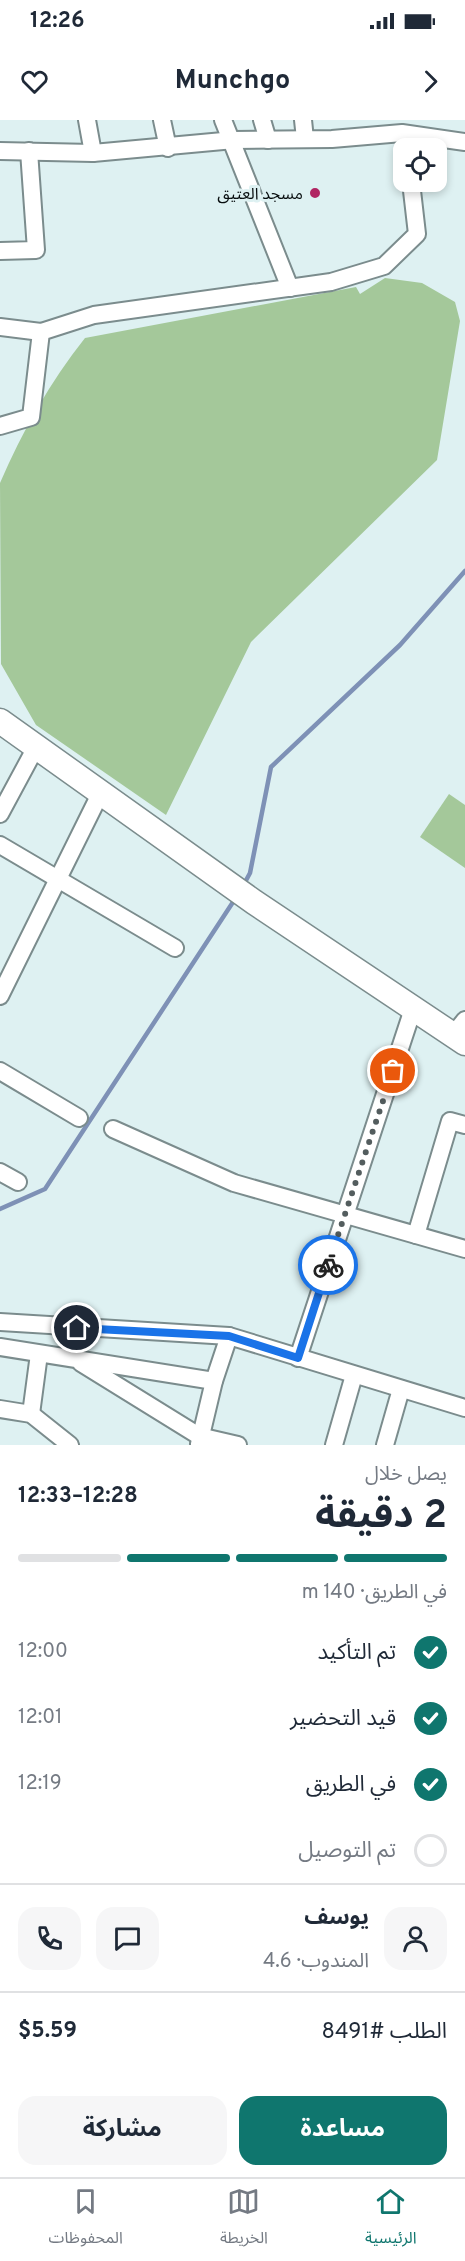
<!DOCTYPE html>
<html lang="ar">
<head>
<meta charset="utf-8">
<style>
	:root { --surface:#fff; --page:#f6f6f7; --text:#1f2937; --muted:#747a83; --line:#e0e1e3; --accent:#0f766e }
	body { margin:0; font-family:Overpass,"Noto Sans Arabic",sans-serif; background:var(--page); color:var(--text); direction:rtl; height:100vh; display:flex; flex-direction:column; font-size:22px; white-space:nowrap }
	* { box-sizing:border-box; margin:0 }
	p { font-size:20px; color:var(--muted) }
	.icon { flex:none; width:33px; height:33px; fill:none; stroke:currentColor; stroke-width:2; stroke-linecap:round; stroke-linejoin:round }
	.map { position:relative; height:1325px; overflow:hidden; direction:ltr }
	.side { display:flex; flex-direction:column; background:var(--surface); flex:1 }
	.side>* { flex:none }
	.buttons { position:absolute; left:393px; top:18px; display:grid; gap:12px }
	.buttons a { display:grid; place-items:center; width:54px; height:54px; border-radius:12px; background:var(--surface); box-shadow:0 3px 9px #0003; font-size:30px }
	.pin { position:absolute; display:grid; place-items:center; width:51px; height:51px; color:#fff; margin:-26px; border:3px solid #fff; border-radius:50%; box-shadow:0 2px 6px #0007 }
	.courier { position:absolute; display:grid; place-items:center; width:60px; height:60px; margin:-30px; border:4px solid #1a73e8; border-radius:50%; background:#fff; color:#222; box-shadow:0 2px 8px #0007 }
	.summary em { font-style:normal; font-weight:700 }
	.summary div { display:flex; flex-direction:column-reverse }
	.summary { display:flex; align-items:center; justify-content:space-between; height:102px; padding:0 18px }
	h1 { font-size:39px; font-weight:700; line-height:45px }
	.bar { display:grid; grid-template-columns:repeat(4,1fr); gap:9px 6px; align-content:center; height:72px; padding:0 18px }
	.bar i { height:8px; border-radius:4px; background:var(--line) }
	.bar .active { background:var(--accent) }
	.bar p { grid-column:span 4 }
	.line { display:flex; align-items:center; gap:15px; padding:0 18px; border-top:2px solid var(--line) }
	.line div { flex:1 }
	.round { display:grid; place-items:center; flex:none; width:63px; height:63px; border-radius:18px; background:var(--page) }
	ol { padding:0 18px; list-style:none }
	li { display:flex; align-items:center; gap:18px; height:66px }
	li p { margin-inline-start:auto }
	li .icon { padding:6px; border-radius:50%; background:var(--accent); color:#fff; stroke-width:4 }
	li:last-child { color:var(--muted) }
	li i { width:33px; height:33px; border:3px solid var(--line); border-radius:50% }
	.button { display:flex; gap:12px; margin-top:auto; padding:12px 18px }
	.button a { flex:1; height:69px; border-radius:18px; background:var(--accent); color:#fff; font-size:24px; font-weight:700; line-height:69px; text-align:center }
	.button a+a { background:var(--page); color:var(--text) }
	.status { display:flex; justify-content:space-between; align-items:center; height:42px; padding:0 30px; background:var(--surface); direction:ltr }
	.status svg { height:16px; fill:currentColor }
	header { display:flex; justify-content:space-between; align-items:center; height:78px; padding:0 18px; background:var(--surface); font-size:27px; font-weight:700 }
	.menu { display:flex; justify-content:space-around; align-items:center; height:84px; border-top:2px solid var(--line); background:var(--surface); font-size:16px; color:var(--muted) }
	.menu a { display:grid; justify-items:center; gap:3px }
	.menu .active { color:var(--accent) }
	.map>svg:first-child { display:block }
	.green { fill:#a4c89a }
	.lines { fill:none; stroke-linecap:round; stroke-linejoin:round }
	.stream { stroke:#7e91b6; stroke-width:4.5 }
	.street-casing { stroke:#7b8c8d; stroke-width:20 }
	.secondary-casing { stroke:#7b8c8d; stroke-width:27 }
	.street { stroke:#fff; stroke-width:16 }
	.secondary { stroke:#fff; stroke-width:24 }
	.done { stroke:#535d5e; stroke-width:6; stroke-dasharray:0 10.8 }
	.route { stroke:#1a73e8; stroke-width:8 }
	.poi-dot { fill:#b02562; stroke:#def1f2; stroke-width:2 }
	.labels { text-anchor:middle; stroke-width:6; stroke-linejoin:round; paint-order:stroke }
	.poi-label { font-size:16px; fill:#080e0f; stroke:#def1f2; text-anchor:end }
</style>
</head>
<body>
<div class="status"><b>12:26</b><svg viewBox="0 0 49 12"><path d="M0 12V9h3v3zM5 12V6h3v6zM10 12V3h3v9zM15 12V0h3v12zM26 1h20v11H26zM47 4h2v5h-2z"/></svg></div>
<header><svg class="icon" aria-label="forward" viewBox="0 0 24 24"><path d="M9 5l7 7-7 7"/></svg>Munchgo<svg class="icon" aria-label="heart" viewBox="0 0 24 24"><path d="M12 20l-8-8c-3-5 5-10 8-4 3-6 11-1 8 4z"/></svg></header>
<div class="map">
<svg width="465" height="1325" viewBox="0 0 465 1325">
	<rect width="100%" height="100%" fill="#def1f2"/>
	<!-- green -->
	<g class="green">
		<path d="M385 158 422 163 455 182 460 201 437 340 251 522 166 695 36 605 1 544 0 363C22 312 50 262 85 218L356 167 360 174Z"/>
		<path d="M449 674 465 685V748L420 717Z"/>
	</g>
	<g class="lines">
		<!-- stream -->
		<g class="stream">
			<path d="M243 766 250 753 271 647 400 525 465 451"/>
			<path d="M0 1089 45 1069 235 779"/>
		</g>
		<defs>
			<g id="street">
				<path d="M87 0 93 33"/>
				<path d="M162 0 168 28"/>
				<path d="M223 0 290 168"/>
				<path d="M262 0 268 20"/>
				<path d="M303 0 305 19"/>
				<path d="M0 31 93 33 234 20 332 19 402 13 465 22"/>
				<path d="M0 131 36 130 29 31"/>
				<path d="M0 207 41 212"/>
				<path d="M0 306 31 297 41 212 94 195 331 162 384 146 417 114 411 62"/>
				<path d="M0 694 36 627"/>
				<path d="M0 725 175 828"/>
				<path d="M0 876 100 674"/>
				<path d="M453 915 465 900"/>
				<path d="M0 951 79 998"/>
				<path d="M113 1009 234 1063 465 1129"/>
				<path d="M0 1052 18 1062"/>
				<path d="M416 1115 450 1001 465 1005"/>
				<path d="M0 1202 229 1216 465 1288"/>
				<path d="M0 1227 214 1261"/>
				<path d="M298 1238 413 889"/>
				<path d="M81 1243 199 1316 238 1325"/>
				<path d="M0 1289 31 1294 70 1325"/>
				<path d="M31 1294 39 1234"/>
				<path d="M199 1324 214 1261 229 1216"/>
				<path d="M334 1325 354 1255"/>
				<path d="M385 1325 401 1269"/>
			</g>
			<path id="secondary" d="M0 601 254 782 465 923"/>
		</defs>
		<!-- street casing -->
		<use href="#street" class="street-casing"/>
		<!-- secondary casing -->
		<use href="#secondary" class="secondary-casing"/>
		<!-- street -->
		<use href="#street" class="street"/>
		<!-- secondary -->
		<use href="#secondary" class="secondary"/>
	</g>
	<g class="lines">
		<!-- done -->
		<path class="done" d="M328 1145 393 951"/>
		<!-- route -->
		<path class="route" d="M77 1208 229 1216 298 1238 328 1145"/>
	</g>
	<!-- markers -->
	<circle class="poi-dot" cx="315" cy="73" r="6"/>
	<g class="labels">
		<!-- poi labels -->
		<g class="poi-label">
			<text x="303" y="79">مسجد العتيق</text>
		</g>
	</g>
</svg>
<div class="buttons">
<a><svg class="icon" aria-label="locate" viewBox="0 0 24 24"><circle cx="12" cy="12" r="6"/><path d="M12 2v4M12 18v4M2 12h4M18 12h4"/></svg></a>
</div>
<div class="pin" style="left:393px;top:951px;background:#ea580c"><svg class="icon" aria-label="bag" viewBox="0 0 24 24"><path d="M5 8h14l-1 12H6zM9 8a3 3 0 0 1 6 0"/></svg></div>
<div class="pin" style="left:77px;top:1208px;background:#1f2937"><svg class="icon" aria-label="home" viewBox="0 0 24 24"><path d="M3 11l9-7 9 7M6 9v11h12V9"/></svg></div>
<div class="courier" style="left:328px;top:1145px"><svg class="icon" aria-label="bike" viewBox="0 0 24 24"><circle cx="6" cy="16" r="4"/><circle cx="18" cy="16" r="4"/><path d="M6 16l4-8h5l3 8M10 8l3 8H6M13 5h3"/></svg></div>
</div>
<section class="side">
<div class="summary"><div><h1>2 دقيقة</h1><p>يصل خلال</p></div><em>12:28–12:33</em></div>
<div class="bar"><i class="active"></i><i class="active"></i><i class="active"></i><i></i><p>في الطريق · 140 m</p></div>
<ol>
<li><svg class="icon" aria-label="check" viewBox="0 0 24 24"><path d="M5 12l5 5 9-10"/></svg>تم التأكيد<p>12:00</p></li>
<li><svg class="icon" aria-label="check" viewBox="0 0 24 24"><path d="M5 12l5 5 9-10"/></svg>قيد التحضير<p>12:01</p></li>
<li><svg class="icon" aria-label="check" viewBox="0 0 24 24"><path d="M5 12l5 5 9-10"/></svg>في الطريق<p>12:19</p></li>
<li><i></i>تم التوصيل</li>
</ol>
<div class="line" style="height:108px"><a class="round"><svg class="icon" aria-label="person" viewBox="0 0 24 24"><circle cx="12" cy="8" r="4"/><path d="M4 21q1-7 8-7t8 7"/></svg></a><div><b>يوسف</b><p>المندوب · 4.6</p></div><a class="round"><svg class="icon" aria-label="chat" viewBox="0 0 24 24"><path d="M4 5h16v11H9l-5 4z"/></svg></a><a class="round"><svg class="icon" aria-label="phone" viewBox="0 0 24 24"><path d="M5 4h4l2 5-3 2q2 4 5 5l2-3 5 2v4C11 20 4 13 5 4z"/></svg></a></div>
<div class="line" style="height:78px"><div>الطلب #8491</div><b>$5.59</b></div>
<div class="button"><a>مساعدة</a><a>مشاركة</a></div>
</section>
<nav class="menu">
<a class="active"><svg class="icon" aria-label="home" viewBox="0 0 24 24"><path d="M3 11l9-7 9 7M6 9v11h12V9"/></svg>الرئيسية</a>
<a><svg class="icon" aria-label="map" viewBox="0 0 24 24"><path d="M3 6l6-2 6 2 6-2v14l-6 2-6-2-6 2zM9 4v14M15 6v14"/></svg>الخريطة</a>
<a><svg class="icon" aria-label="saved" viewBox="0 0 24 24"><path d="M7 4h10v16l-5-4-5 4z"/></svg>المحفوظات</a>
</nav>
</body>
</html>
